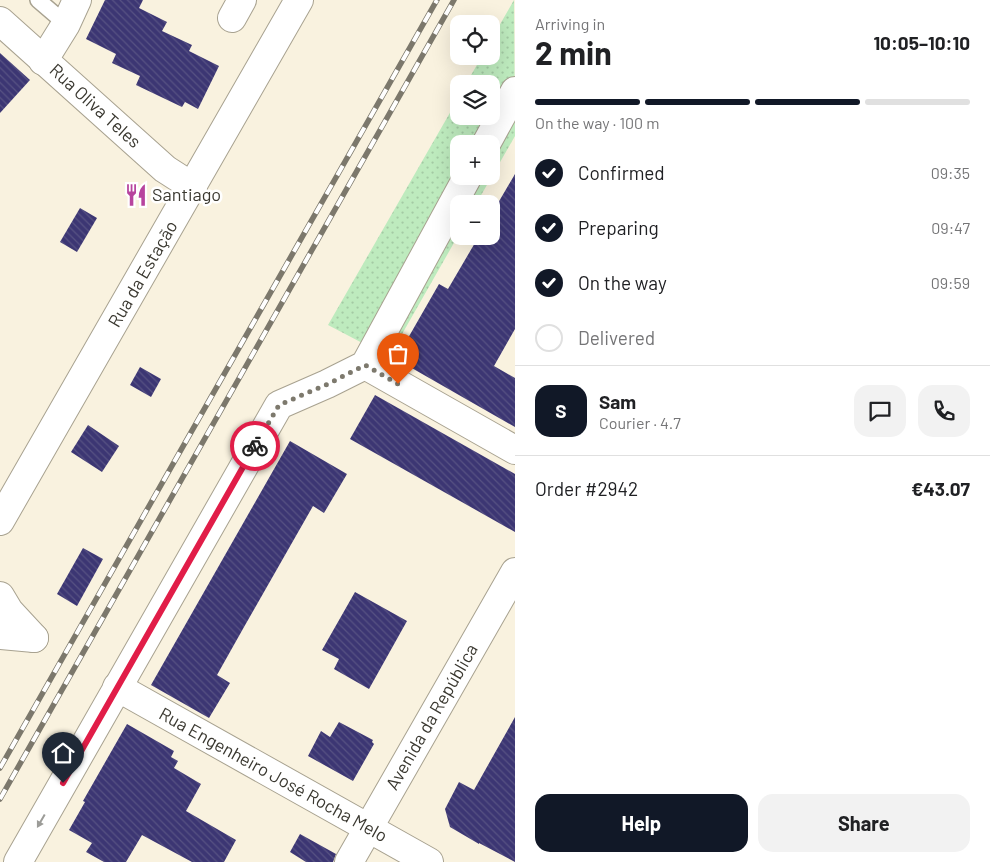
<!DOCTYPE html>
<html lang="en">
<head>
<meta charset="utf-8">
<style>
	:root { --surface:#fff; --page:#f2f2f2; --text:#202124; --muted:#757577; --line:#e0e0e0; --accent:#111827 }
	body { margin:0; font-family:Barlow,sans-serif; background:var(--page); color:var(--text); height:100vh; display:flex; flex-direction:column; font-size:19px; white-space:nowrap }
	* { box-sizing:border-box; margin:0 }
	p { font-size:16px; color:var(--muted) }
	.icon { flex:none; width:28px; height:28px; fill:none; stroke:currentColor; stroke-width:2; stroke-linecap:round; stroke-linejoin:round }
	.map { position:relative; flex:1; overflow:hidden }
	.panel { display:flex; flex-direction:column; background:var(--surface); width:475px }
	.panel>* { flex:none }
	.controls { position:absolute; left:450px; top:15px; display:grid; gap:10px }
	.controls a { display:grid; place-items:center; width:50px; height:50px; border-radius:10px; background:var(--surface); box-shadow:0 5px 20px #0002; font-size:25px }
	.pin { position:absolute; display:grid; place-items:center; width:42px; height:42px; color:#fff; margin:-51px -21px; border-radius:50% 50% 50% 0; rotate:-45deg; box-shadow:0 0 5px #0007 }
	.pin .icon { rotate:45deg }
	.courier { position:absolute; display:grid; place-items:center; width:50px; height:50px; margin:-25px; border:4px solid #e11d48; border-radius:50%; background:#fff; color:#222; box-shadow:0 1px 6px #0007 }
	.head em { font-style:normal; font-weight:700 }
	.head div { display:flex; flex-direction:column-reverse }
	.head { display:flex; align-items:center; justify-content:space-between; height:85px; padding:0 20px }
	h1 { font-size:32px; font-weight:700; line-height:38px }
	.bar { display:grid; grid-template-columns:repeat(4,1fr); gap:8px 5px; align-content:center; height:60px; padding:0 20px }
	.bar i { height:6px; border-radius:4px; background:var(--line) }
	.bar .on { background:var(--accent) }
	.bar p { grid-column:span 4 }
	.line { display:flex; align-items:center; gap:12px; padding:0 20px; border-top:1px solid var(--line) }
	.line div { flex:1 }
	.round { display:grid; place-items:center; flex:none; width:52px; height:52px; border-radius:15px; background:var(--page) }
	ol { padding:0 20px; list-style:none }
	li { display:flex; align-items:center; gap:15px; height:55px }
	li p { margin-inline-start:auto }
	li .icon { padding:5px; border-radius:50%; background:var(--accent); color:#fff; stroke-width:4 }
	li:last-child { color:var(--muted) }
	li i { width:28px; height:28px; border:2px solid var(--line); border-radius:50% }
	.primary-button { display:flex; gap:10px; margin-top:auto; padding:10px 20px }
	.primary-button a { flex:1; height:58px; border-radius:15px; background:var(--accent); color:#fff; font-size:20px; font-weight:700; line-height:58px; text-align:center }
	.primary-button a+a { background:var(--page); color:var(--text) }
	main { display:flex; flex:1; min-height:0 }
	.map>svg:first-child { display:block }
	.green { fill:url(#green-dots); fill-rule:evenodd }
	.building { fill:url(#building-back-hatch) }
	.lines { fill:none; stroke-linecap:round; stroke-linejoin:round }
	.service-casing { stroke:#a8a290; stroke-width:18 }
	.minor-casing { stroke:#a8a290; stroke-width:30 }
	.secondary-casing { stroke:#a8a290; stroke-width:30 }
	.primary-casing { stroke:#a8a290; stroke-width:30 }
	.service { stroke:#fff; stroke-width:15 }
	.minor { stroke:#fff; stroke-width:28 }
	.secondary { stroke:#fff; stroke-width:28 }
	.primary { stroke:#fff; stroke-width:28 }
	.rail-casing { stroke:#7c786c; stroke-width:5.5 }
	.rail { stroke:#fff; stroke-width:4; stroke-dasharray:11; stroke-linecap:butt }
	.oneway { fill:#9c9c98 }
	.done { stroke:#7d796d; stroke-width:5; stroke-dasharray:0 9 }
	.route { stroke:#e11d48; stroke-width:6 }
	.labels { text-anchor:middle; stroke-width:5; stroke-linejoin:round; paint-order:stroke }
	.street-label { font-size:18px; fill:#3a3830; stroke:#fff }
	.poi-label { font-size:18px; fill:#3a3830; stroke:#fff; text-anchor:start }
</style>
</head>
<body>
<main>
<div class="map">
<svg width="515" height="862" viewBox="0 0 515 862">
	<defs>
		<pattern id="green-dots" width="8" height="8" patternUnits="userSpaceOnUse" patternTransform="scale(1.25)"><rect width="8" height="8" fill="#beebbe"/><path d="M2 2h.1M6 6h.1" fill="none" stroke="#a4caa4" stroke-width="1.8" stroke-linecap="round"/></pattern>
		<pattern id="building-back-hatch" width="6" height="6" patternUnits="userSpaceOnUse" patternTransform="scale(1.25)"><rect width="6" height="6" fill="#3c3673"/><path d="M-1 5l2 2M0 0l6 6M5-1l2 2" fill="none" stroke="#575283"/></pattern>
	</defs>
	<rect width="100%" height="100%" fill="#f9f2df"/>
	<!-- green -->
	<path class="green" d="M514 0 515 136 476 204H459V234L389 357 328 325 459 97V116H491V84H466L482 56H491V40ZM459 144H491V176H459Z"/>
	<!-- building -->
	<g class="building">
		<path d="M105 0H143L139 8 167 22 162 31 192 45 189 51 219 66 198 109 185 102 182 107 136 85 140 76 112 63 116 54 86 39Z"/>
		<path d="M0 53 30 80 0 113Z"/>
		<path d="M515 174V329L494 366 515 378V427L396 359 439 284 448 289 479 236H491V215Z"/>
		<path d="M80 208 97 218 77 252 60 242Z"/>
		<path d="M140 367 161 379 151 397 130 385Z"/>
		<path d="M375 395 515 474V532L350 439Z"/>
		<path d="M88 425 119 446 102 472 71 452Z"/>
		<path d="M290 441 347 474 324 513 313 506 244 627 217 675 230 683 209 718 151 685Z"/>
		<path d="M83 548 103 559 77 606 57 594Z"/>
		<path d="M355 592 407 621 369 689 334 669 339 659 322 650Z"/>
		<path d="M515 717V862L479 843V844L450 827 445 809 459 782 474 790Z"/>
		<path d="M339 722 373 740 372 742 374 744 353 781 308 756 321 731 330 737Z"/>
		<path d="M127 724 174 751 171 757 178 761 174 768 201 784 186 811 236 840 224 862H192L142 835 126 862H104L86 852 92 843 69 830 85 802 83 801Z"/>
		<path d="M300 834 336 854 333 862H306L290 852Z"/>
	</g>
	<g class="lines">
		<defs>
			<path id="service" d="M38 0 66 24"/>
			<g id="minor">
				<path d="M232 18 242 0"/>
				<path d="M43 61 66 24 77 0"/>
				<path d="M486 144 515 91"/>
				<path d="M365 365 515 450"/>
				<path d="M0 596 9 611 34 638"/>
				<path d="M0 635 34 638"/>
				<path d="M117 687 429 862"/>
				<path d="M18 862 279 405 327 384 365 365 468 176"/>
				<path d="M349 862 515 572"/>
			</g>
			<path id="secondary" d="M0 21 165 169 193 187"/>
			<path id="primary" d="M0 521 299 0"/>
		</defs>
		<!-- service casing -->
		<use href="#service" class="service-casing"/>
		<!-- minor casing -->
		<use href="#minor" class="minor-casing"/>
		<!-- secondary casing -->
		<use href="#secondary" class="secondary-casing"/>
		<!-- primary casing -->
		<use href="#primary" class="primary-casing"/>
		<!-- service -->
		<use href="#service" class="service"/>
		<!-- minor -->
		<use href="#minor" class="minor"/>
		<!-- secondary -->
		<use href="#secondary" class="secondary"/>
		<!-- primary -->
		<use href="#primary" class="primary"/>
		<defs>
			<g id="rail">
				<path d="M0 768 437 0"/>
				<path d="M0 799 454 0"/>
			</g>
		</defs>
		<!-- rail casing -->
		<use href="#rail" class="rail-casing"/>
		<!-- rail -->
		<use href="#rail" class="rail"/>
	</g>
	<!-- one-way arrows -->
	<defs><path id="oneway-solid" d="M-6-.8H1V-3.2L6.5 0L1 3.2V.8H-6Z" transform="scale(1.25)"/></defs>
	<use class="oneway" href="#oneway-solid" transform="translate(41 821) rotate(120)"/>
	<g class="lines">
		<!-- done -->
		<path class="done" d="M255 446 279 405 328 384 365 365 398 384"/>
		<!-- route -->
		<path class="route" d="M63 783 255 446"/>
	</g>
	<!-- icons -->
	<defs>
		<symbol id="restaurant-bare" viewBox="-9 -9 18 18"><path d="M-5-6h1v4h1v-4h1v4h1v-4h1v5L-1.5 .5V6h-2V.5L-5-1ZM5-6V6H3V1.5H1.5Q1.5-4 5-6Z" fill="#b7449e" stroke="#fff" stroke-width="2.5" paint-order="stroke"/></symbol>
	</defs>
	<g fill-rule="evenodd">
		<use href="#restaurant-bare" x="120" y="179" width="32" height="32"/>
	</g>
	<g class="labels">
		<!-- street labels -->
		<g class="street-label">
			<text transform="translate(95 106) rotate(42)" y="6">Rua Oliva Teles</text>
			<text transform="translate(143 274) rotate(-60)" y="6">Rua da Estação</text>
			<text transform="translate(432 717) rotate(-60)" y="6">Avenida da República</text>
			<text transform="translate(273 775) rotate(29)" y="6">Rua Engenheiro José Rocha Melo</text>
		</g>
		<!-- poi labels -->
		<g class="poi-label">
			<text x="152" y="201">Santiago</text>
		</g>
	</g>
</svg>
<div class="controls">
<a><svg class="icon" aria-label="locate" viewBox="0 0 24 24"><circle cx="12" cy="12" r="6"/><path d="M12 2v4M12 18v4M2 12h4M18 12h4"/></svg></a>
<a><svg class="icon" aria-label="layers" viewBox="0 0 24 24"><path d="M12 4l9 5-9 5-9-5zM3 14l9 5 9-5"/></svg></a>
<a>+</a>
<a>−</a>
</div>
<div class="pin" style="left:398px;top:384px;background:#ea580c"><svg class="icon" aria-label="bag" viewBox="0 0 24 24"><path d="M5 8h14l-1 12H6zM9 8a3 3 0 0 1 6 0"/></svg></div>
<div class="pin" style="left:63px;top:783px;background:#1f2937"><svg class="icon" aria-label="home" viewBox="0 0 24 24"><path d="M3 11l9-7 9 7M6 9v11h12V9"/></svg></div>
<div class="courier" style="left:255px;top:446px"><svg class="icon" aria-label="bike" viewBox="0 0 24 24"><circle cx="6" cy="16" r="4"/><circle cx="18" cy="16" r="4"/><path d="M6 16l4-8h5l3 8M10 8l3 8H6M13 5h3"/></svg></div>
</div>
<section class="panel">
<div class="head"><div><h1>2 min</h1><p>Arriving in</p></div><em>10:05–10:10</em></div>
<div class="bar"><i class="on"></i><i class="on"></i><i class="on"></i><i></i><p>On the way · 100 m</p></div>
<ol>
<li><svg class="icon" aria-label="check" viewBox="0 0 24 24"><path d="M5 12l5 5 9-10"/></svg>Confirmed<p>09:35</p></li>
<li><svg class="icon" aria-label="check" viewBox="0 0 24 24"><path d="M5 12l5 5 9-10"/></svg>Preparing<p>09:47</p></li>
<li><svg class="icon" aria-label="check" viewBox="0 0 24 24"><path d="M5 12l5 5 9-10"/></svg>On the way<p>09:59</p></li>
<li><i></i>Delivered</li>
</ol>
<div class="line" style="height:90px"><b class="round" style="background:var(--accent);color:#fff">S</b><div><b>Sam</b><p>Courier · 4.7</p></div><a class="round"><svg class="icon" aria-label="chat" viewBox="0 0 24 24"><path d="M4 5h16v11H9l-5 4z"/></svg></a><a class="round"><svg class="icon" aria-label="phone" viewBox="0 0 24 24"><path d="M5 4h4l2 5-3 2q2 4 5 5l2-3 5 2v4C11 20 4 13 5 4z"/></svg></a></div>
<div class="line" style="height:65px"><div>Order #2942</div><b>€43.07</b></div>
<div class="primary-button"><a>Help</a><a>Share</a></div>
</section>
</main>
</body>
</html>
